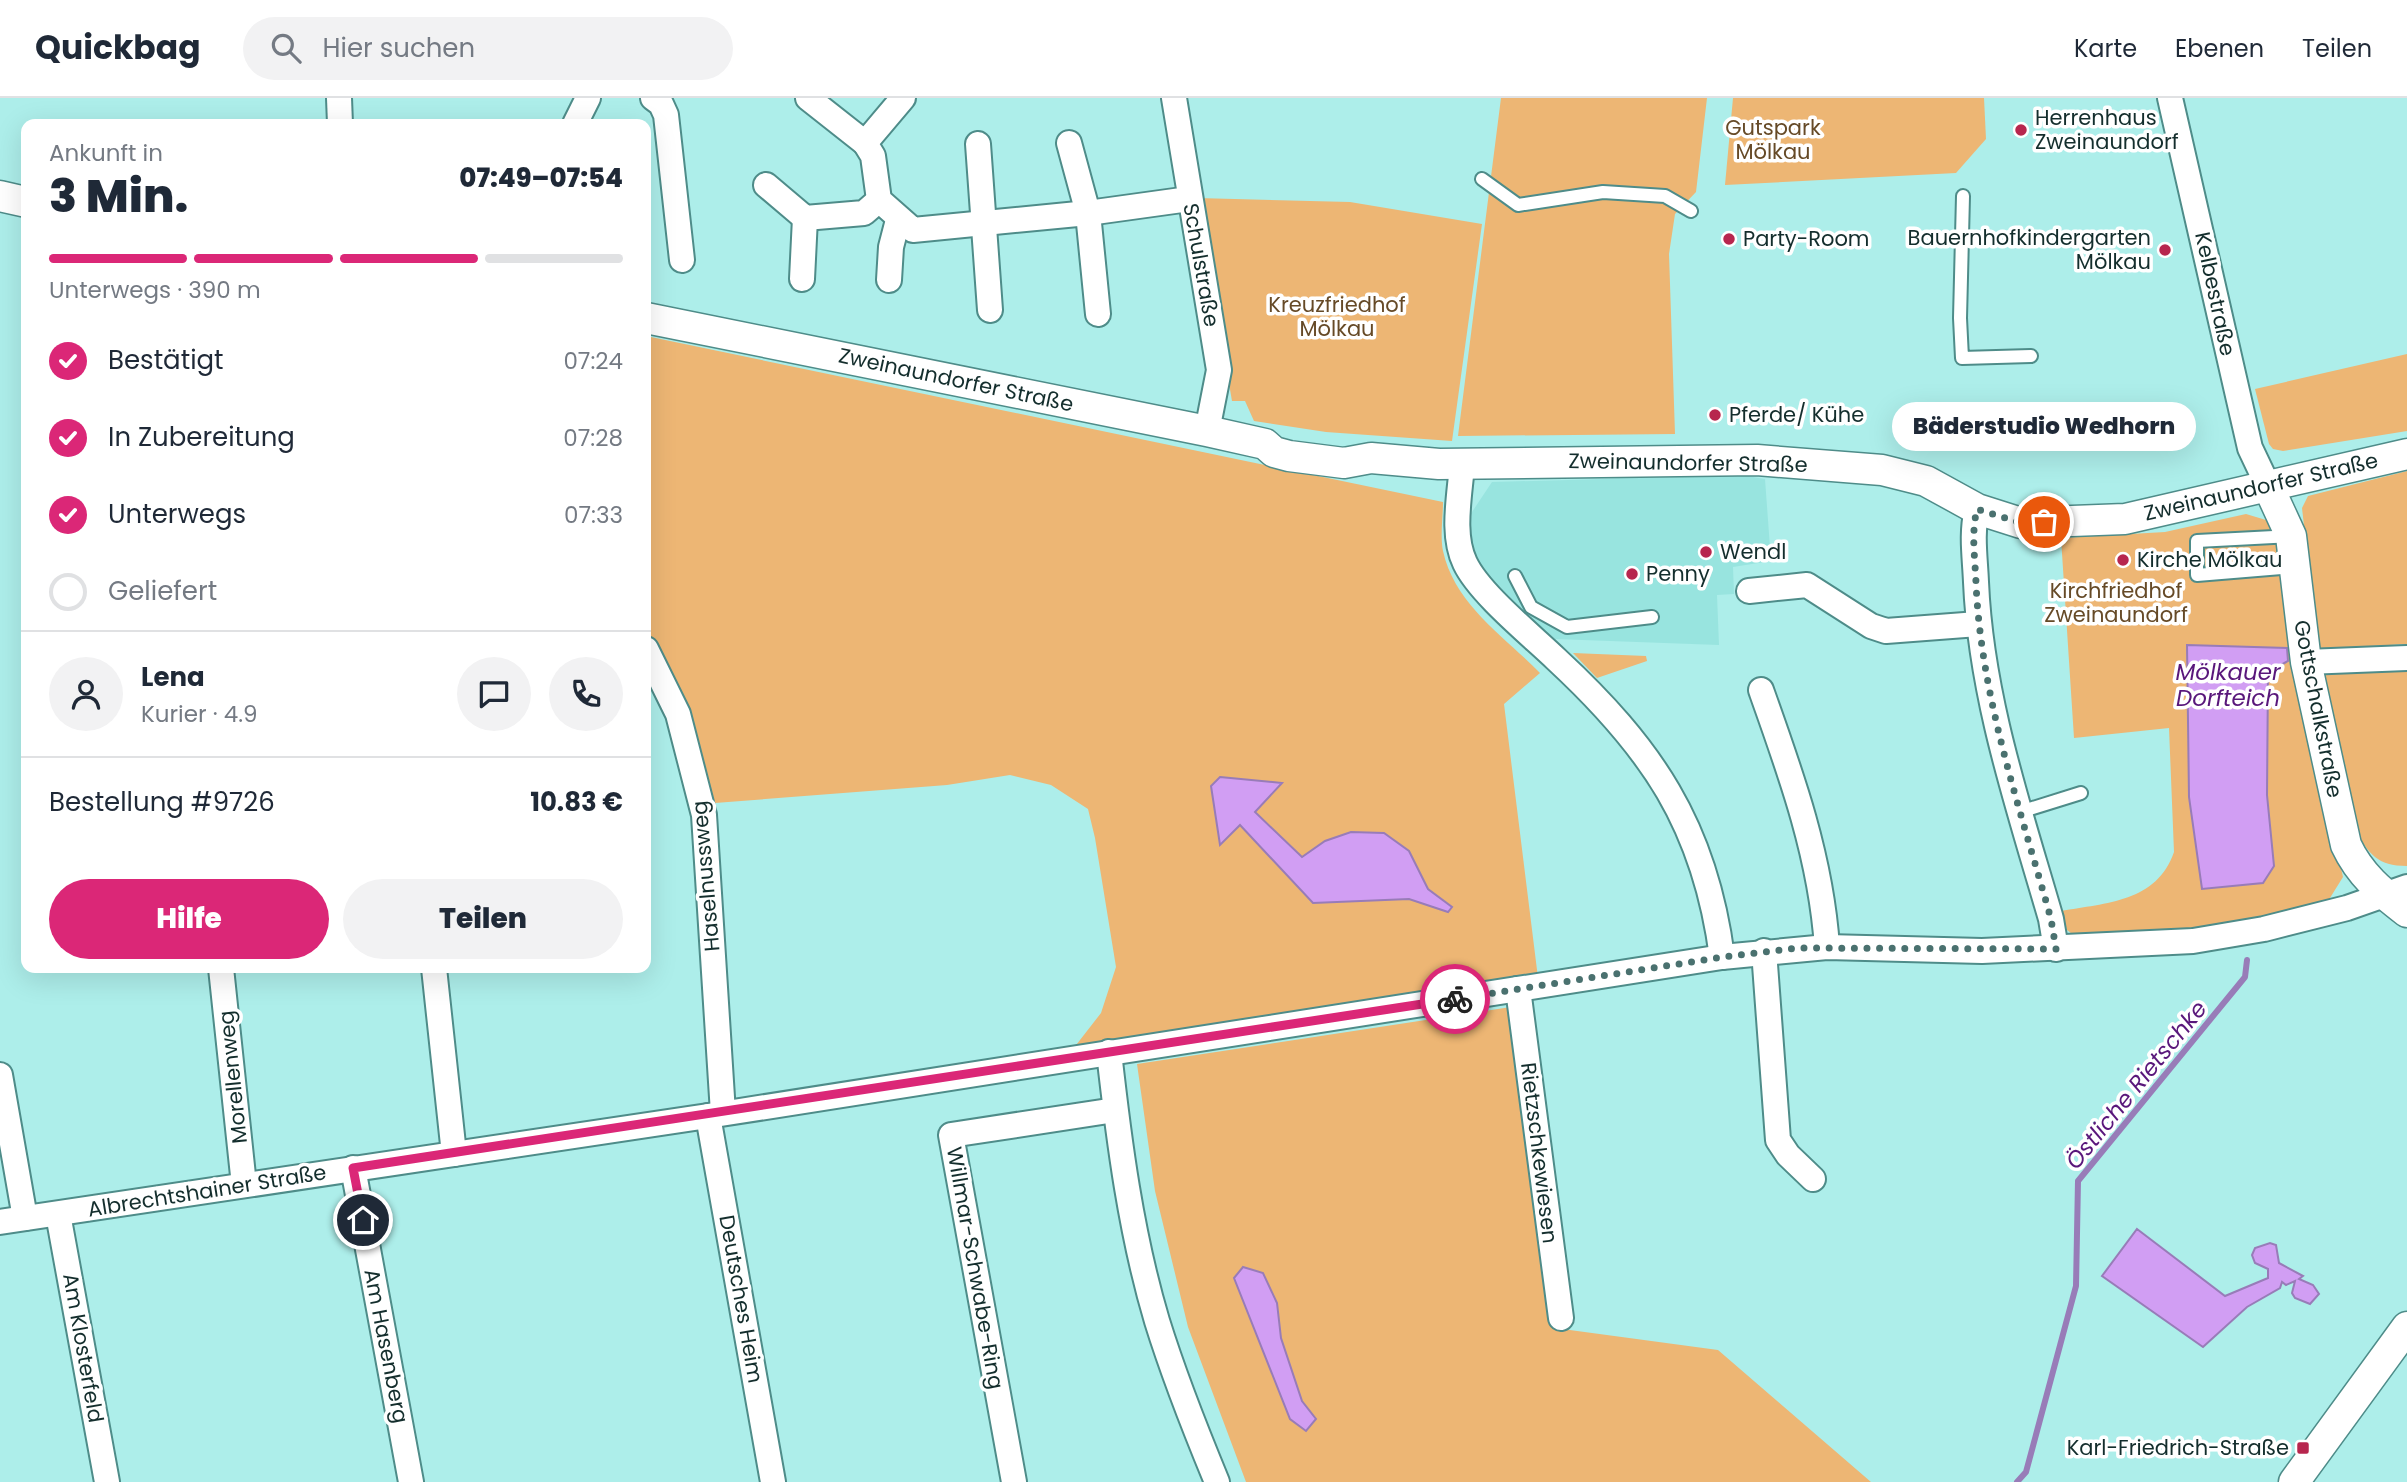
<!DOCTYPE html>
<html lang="de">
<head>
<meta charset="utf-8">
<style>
	:root { --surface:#fff; --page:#f2f2f3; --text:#1f2937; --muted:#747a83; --line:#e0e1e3; --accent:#db2777 }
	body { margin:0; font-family:Poppins,sans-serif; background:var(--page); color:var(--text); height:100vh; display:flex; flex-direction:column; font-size:26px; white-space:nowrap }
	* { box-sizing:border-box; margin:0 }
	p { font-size:23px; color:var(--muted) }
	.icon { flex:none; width:38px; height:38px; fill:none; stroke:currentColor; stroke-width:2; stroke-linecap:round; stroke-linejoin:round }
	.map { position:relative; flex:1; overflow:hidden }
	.side { position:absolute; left:21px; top:21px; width:630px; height:854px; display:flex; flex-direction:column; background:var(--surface); border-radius:14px; box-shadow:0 7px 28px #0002 }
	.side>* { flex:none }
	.pin { position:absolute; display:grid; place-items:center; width:60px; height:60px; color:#fff; margin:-30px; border:4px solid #fff; border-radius:50%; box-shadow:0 2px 7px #0007 }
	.courier { position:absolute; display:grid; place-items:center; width:70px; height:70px; margin:-35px; border:5px solid #db2777; border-radius:50%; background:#fff; color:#222; box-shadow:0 2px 9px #0007 }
	.bubble { position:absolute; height:49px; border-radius:24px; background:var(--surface); box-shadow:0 7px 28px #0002; font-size:23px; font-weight:800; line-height:49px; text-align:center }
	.head em { font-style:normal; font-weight:800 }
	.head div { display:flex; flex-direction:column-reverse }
	.head { display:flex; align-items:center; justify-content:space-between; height:119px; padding:0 28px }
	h1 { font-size:46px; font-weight:800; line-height:52px }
	.bar { display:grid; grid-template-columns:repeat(4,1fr); gap:10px 7px; align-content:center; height:84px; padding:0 28px }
	.bar i { height:9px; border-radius:5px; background:var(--line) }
	.bar .on { background:var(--accent) }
	.bar p { grid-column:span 4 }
	.line { display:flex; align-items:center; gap:18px; padding:0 28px; border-top:2px solid var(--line) }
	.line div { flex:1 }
	.round { display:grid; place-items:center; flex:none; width:74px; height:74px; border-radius:37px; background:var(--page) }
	ol { padding:0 28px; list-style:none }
	li { display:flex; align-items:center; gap:21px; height:77px }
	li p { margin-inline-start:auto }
	li .icon { padding:7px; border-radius:50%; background:var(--accent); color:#fff; stroke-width:4 }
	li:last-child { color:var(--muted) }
	li i { width:38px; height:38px; border:4px solid var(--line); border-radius:50% }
	.cta { display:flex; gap:14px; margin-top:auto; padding:14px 28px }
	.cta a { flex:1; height:80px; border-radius:42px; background:var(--accent); color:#fff; font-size:28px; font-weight:800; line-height:80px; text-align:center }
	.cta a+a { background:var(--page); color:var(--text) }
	header { display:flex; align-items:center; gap:42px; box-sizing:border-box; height:98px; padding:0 35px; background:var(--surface); border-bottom:2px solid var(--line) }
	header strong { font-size:33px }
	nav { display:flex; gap:38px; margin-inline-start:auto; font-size:24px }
	.search { width:490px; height:63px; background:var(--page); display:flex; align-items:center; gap:18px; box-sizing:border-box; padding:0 24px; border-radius:38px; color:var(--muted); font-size:26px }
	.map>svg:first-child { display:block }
	.built { fill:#98e4df }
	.green { fill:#edb674 }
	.water { fill:#d19ef3; stroke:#987cb8; stroke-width:2 }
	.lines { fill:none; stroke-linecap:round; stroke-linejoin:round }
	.stream { stroke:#987cb8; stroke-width:6 }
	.service-casing { stroke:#4e8c89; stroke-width:16 }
	.minor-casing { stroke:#4e8c89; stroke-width:28 }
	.tertiary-casing { stroke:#4e8c89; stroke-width:33 }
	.service { stroke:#fff; stroke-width:12 }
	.minor { stroke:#fff; stroke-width:24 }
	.tertiary { stroke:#fff; stroke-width:30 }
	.done { stroke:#4a716f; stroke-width:7; stroke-dasharray:0 12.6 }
	.route { stroke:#db2777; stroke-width:9 }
	.poi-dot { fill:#b7264e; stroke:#fff; stroke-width:2.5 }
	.labels { text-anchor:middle; stroke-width:7; stroke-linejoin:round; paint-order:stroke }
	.poi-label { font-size:21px; fill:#142e2d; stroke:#fff; text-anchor:start }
	.park-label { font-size:21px; fill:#664a27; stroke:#fff }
	.street-label { font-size:21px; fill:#142e2d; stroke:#fff }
	.water-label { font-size:23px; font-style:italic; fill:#59177b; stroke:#fff }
</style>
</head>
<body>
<header>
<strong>Quickbag</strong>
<div class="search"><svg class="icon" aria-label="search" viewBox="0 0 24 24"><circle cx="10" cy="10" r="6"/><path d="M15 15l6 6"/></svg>Hier suchen</div>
<nav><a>Karte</a><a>Ebenen</a><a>Teilen</a></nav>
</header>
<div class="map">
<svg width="2407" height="1384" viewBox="0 0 2407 1384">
	<rect width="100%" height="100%" fill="#adeeea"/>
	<!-- built -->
	<path class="built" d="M1716 373 1765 381 1771 463 1733 469 1734 496 1717 497 1719 547 1555 541 1515 508 1486 475 1469 447 1470 417 1492 384 1604 381Z"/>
	<!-- green -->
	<g class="green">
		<path d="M1501 0H1707L1696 94 1675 116 1669 156 1675 336 1458 338Z"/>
		<path d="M1733 0H1984L1986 41 1956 75 1725 87Z"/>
		<path d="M1197 100 1350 104 1482 126 1452 343 1326 334 1254 323 1245 303H1232Z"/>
		<path d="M646 238 1443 404C1443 419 1440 438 1443 453 1455 507 1504 538 1540 575L1504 606 1538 880 1073 951 1101 915 1116 869 1095 740 1088 711 1051 687 1010 677 947 687 715 705 690 625 646 532Z"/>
		<path d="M2407 256V333L2283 353 2273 351 2269 346 2255 291Z"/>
		<path d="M2407 373V546L2318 551 2302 410 2308 398Z"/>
		<path d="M2246 416 2266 422 2278 446 2290 539 2343 779 2325 808 2185 836 2076 839 2067 832 2061 813C2106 805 2157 804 2174 754L2169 630 2074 640 2061 440 2165 434Z"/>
		<path d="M1573 555 1646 558 1647 563 1597 580Z"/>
		<path d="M2407 565V768C2377 768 2369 756 2355 732L2320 568Z"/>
		<path d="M1511 909 1555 1230 1718 1252 1871 1384H1246L1188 1229 1155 1093 1137 966Z"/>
	</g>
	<!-- water -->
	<g class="water">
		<path d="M2187 547 2287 550 2288 563 2268 574 2267 697 2274 768 2263 785 2202 791 2189 699Z"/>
		<path d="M1220 679 1282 685 1255 714 1302 759 1325 743 1351 734 1384 735 1409 753 1428 791 1452 809 1448 814 1409 801 1313 805 1240 727 1220 747 1211 688Z"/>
		<path d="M2137 1131 2225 1198 2268 1180V1171L2255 1165 2252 1157 2255 1150 2270 1145 2276 1147 2279 1165 2303 1178 2299 1181 2313 1187 2319 1196 2310 1206 2295 1200 2292 1195 2295 1183 2286 1187 2282 1184 2280 1190 2247 1209 2203 1249 2102 1178Z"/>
		<path d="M1243 1169 1263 1175 1277 1205 1281 1240 1302 1303 1316 1321 1306 1333 1290 1321 1234 1180Z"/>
	</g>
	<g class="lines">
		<!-- stream -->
		<path class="stream" d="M2017 1384 2026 1374 2076 1188 2078 1083 2245 879 2247 862"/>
		<defs>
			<g id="service">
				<path d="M1482 81 1518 107 1603 94 1665 98 1691 113"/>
				<path d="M1963 98 1960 220 1962 260 2031 258"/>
				<path d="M2291 438 2197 443V477L2295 469"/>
				<path d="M1515 478 1531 509 1567 529 1652 519"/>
				<path d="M2020 714 2081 695"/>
			</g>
			<g id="minor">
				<path d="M339 0 340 26"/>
				<path d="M653 0 661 6 666 17 682 162"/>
				<path d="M808 0 865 45"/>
				<path d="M903 0 865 45 873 58 879 102 913 132 1088 115 1189 101"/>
				<path d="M1174 0 1219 272 1207 333"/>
				<path d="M2170 0 2250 350 2268 388"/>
				<path d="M575 26 588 0"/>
				<path d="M1069 45 1088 115 1098 216"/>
				<path d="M978 46 990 212"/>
				<path d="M766 87 805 120 864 115 879 102"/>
				<path d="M802 181 805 120"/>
				<path d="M889 182 891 149 898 122"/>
				<path d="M1462 366C1460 397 1451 436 1465 465 1479 495 1531 537 1556 561 1651 649 1705 727 1722 859"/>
				<path d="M1977 411C1971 436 1975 459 1976 484 1981 600 2019 710 2051 821L2056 851"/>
				<path d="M1749 493 1807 487 1871 528 1886 533 1978 526"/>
				<path d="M646 551 678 616 704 717 723 1015"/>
				<path d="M2306 564 2407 560"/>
				<path d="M1761 592C1791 676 1821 759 1827 849"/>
				<path d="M1764 853 1778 1042 1788 1057 1813 1081"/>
				<path d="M221 870 244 1087"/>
				<path d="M434 870 454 1056"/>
				<path d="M1518 891 1561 1220"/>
				<path d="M1109 954C1119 1044 1131 1136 1157 1223 1174 1278 1195 1331 1217 1384"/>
				<path d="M0 977 25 1120"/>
				<path d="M708 1018 773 1384"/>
				<path d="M353 1070 411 1384"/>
				<path d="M58 1116 107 1384"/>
				<path d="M0 1124 708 1018 1722 859 1827 849 1982 853 2193 843 2264 831 2347 810 2407 789"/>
				<path d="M1014 1384 951 1037 1115 1012"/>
			</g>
			<g id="tertiary">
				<path d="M0 98 26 104"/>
				<path d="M646 220 1207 333 1265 346 1274 354 1289 358 1344 365 1371 360 1439 366 1757 362 1882 372 1926 383 1977 411 2021 425 2125 421 2407 356"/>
				<path d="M2268 388 2291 438 2306 564 2346 747C2360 777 2381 794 2407 814"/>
				<path d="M2294 1384 2407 1229"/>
			</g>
		</defs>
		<!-- service casing -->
		<use href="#service" class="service-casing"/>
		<!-- minor casing -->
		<use href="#minor" class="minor-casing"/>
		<!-- tertiary casing -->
		<use href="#tertiary" class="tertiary-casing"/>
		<!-- service -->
		<use href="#service" class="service"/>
		<!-- minor -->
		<use href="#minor" class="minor"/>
		<!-- tertiary -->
		<use href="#tertiary" class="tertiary"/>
	</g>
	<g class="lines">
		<!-- done -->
		<path class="done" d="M1455 901 1723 859 1797 850 2056 851 2051 821C2020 710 1981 600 1976 485 1975 459 1971 436 1977 411L2021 425 2044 424"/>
		<!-- route -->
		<path class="route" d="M363 1122 353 1070 1455 901"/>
	</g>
	<!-- markers -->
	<g class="poi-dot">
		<circle cx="2021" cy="32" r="7"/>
		<circle cx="1729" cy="141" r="7"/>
		<circle cx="2165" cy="152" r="7"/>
		<circle cx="1715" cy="317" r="7"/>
		<circle cx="1706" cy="454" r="7"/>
		<circle cx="2123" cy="462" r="7"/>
		<circle cx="1632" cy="476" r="7"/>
		<rect x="2296" y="1343" width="14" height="14" rx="3.5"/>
	</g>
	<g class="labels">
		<!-- poi labels -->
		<g class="poi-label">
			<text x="2035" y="27">Herrenhaus<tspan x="2035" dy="24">Zweinaundorf</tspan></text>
			<text x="2151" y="147" text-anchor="end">Bauernhofkindergarten<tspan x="2151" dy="24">Mölkau</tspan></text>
			<text x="1743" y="148">Party-Room</text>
			<text x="1729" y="324">Pferde/ Kühe</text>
			<text x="1720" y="461">Wendl</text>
			<text x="2137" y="469">Kirche Mölkau</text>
			<text x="1646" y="483">Penny</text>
			<text x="2289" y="1357" text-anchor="end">Karl-Friedrich-Straße</text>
		</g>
		<!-- park labels -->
		<g class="park-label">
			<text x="1773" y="37">Gutspark<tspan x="1773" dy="24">Mölkau</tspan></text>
			<text x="1337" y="214">Kreuzfriedhof<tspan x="1337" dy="24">Mölkau</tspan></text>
			<text x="2116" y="500">Kirchfriedhof<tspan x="2116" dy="24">Zweinaundorf</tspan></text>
		</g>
		<!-- street labels -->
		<g class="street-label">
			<text transform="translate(1201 167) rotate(80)" y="7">Schulstraße</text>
			<text transform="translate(2215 196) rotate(78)" y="7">Kelbestraße</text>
			<text transform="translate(956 282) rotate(12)" y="7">Zweinaundorfer Straße</text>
			<text transform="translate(1688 365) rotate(1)" y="7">Zweinaundorfer Straße</text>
			<text transform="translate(2261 389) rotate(-13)" y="7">Zweinaundorfer Straße</text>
			<text transform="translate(2318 611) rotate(79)" y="7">Gottschalkstraße</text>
			<text transform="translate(706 778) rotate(-95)" y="7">Haselnussweg</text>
			<text transform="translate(233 979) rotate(-96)" y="7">Morellenweg</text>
			<text transform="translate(1539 1055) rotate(83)" y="7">Rietzschkewiesen</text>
			<text transform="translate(207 1093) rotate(-9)" y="7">Albrechtshainer Straße</text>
			<text transform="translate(975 1170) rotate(80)" y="7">Willmar-Schwabe-Ring</text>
			<text transform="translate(741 1201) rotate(80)" y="7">Deutsches Heim</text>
			<text transform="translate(386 1248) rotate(79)" y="7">Am Hasenberg</text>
			<text transform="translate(83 1250) rotate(80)" y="7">Am Klosterfeld</text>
		</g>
		<!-- water labels -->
		<g class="water-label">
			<text x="2228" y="582">Mölkauer<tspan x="2228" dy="26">Dorfteich</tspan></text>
			<text transform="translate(2136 987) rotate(-51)" y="8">Östliche Rietschke</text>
		</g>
	</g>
</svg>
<div class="pin" style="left:2044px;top:424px;background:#ea580c"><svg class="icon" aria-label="bag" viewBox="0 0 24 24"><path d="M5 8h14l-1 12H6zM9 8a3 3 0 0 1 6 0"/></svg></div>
<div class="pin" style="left:363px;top:1122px;background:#1f2937"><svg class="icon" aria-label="home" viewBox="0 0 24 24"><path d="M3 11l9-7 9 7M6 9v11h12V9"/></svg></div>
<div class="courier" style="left:1455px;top:901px"><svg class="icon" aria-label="bike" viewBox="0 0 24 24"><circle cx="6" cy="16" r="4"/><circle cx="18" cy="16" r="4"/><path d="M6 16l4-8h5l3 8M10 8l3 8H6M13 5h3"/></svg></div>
<div class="bubble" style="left:1892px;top:304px;width:304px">Bäderstudio Wedhorn</div>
<section class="side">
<div class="head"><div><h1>3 Min.</h1><p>Ankunft in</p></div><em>07:49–07:54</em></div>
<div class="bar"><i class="on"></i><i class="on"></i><i class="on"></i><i></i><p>Unterwegs · 390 m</p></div>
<ol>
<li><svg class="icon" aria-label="check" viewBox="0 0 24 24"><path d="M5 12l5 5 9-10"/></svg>Bestätigt<p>07:24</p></li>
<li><svg class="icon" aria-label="check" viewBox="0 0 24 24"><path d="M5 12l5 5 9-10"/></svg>In Zubereitung<p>07:28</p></li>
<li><svg class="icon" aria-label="check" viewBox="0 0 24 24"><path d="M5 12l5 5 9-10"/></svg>Unterwegs<p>07:33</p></li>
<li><i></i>Geliefert</li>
</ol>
<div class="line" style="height:126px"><a class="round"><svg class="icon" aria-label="person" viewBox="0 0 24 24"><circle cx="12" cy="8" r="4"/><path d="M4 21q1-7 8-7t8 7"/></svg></a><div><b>Lena</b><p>Kurier · 4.9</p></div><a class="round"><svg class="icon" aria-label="chat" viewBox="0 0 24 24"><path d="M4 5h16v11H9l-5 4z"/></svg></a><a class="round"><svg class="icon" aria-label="phone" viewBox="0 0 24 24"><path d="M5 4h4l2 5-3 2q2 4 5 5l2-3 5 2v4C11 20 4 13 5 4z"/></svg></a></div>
<div class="line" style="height:91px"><div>Bestellung #9726</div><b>10.83 €</b></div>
<div class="cta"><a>Hilfe</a><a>Teilen</a></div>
</section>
</div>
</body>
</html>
